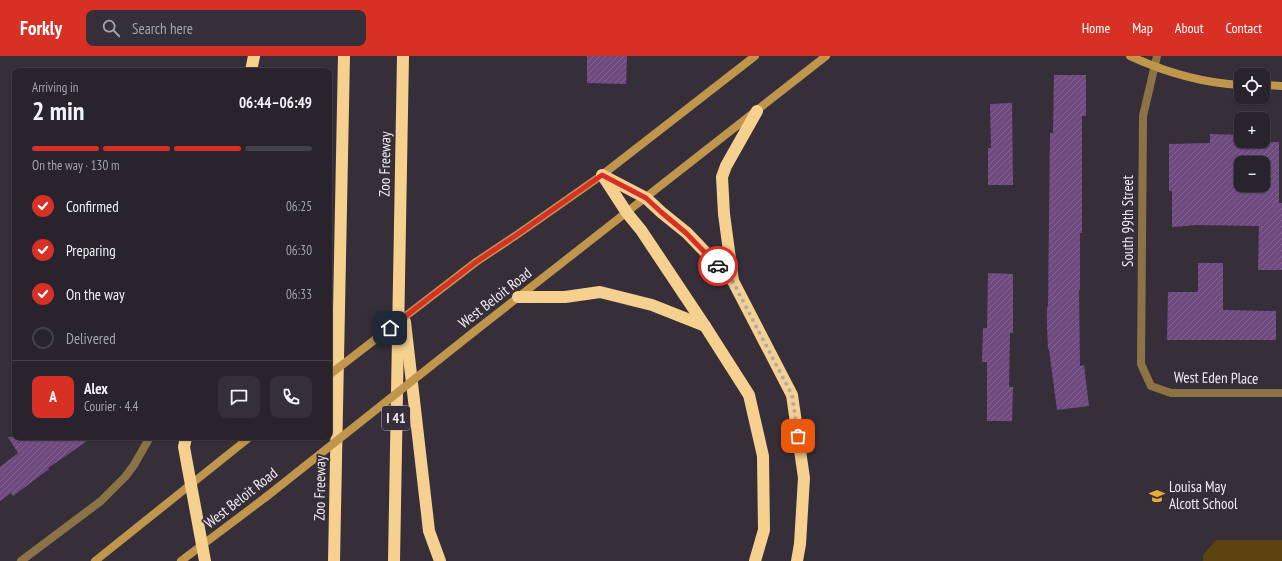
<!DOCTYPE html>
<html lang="en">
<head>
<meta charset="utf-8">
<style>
	:root { --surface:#28232c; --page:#342f38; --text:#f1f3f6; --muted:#a5a4a9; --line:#444048; --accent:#d93025 }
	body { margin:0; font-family:"PT Sans Narrow",sans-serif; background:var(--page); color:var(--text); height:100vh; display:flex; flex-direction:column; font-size:15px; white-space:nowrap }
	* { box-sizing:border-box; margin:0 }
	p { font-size:13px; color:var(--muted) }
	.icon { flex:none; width:22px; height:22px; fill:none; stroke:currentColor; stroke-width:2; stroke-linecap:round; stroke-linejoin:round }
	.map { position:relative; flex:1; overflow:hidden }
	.side { position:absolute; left:12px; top:12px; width:320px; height:372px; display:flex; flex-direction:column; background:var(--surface); border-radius:8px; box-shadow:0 1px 3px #0004,0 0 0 1px var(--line) }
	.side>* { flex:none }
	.fabs { position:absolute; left:1234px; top:12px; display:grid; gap:8px }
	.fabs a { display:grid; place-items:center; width:36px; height:36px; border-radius:8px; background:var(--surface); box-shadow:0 1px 3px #0004,0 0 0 1px var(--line); font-size:20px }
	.pin { position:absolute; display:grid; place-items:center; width:34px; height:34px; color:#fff; margin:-17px; border-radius:8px; box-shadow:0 2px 6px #0006 }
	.courier { position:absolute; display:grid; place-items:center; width:40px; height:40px; margin:-20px; border:3px solid #d93025; border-radius:50%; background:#fff; color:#222; box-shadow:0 1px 5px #0007 }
	.head em { font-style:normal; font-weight:800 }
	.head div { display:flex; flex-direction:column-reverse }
	.head { display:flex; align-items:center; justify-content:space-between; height:68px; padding:0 20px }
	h1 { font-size:26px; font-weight:800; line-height:30px }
	.bar { display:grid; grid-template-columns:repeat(4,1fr); gap:6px 4px; align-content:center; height:48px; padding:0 20px }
	.bar i { height:5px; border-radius:3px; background:var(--line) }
	.bar .active { background:var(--accent) }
	.bar p { grid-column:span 4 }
	.line { display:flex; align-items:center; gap:10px; padding:0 20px; border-top:1px solid var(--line) }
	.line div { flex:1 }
	.round { display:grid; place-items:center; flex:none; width:42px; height:42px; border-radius:8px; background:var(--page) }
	ol { padding:0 20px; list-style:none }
	li { display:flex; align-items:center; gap:12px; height:44px }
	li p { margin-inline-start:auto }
	li .icon { padding:4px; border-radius:50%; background:var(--accent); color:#fff; stroke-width:4 }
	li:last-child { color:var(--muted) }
	li i { width:22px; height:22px; border:2px solid var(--line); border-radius:50% }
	header { display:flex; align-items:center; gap:24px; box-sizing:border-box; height:56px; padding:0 20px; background:var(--accent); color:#fff }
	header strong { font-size:19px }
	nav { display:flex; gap:22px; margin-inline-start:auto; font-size:14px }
	.search { width:280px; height:36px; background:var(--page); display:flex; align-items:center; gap:10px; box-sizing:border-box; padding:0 14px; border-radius:8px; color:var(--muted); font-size:15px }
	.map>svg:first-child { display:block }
	.pitch { fill:#5c4310 }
	.building { fill:url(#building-hatch); fill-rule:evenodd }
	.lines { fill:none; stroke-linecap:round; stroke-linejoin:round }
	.street { stroke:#8c7346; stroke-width:8 }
	.secondary { stroke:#bf964c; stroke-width:8 }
	.highway { stroke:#f5d08f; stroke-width:12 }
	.secondary-bridge { stroke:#bf964c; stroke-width:8 }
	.done { stroke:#afa9b2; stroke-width:4; stroke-dasharray:0 7.2 }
	.route { stroke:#d93025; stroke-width:5 }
	.labels { text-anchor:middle; stroke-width:3.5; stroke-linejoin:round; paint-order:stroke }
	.shield { fill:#362f3a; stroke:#b8b3bb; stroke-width:1 }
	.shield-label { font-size:14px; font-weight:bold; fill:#f0ebf2 }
	.street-label { font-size:15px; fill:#f0ebf2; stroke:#362f3a }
	.poi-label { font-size:15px; fill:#f0ebf2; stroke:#362f3a; text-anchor:start }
</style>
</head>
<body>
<header>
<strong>Forkly</strong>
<div class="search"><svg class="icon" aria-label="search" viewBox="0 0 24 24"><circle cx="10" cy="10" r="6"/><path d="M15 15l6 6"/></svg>Search here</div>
<nav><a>Home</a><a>Map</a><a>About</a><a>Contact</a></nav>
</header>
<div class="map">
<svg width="1282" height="505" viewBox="0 0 1282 505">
	<defs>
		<pattern id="building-hatch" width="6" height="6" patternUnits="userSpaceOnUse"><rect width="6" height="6" fill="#6f4a80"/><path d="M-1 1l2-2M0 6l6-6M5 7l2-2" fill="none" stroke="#846492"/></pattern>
	</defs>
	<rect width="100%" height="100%" fill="#362f3a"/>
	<!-- pitch -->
	<path class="pitch" d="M1216 484H1282V505H1203V499Z"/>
	<!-- building -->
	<g class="building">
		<path d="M587 0H627L626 28 587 27Z"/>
		<path d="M1054 19H1086V60H1082V177H1080V234H1079L1080 310 1084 309 1089 350 1057 354 1049 293H1048L1047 270V251H1048L1050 77H1053Z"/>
		<path d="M1012 47 1013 129H988V92H991L990 48Z"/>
		<path d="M1210 78 1239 79V86H1279V147H1282V214H1258L1259 170 1196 169 1172 171V135H1169V88L1210 87ZM1241 107H1263V129H1241Z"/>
		<path d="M1198 207H1223V254L1276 255V284H1167L1168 236H1198Z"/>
		<path d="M988 217 1013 218V277H1010L1009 331H1013L1012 365H987V306H982L983 272H987Z"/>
		<path d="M8 381H93L48 412 49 413 13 440 11 437 0 445V411L18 397Z"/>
	</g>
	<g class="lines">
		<!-- street -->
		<g class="street">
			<path d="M1157 0 1143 60 1141 308 1151 330 1171 337H1282"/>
			<path d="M21 505 101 445 125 421 134 409 150 381"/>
		</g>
		<!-- secondary -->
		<g class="secondary">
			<path d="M1130 0C1165 16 1203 27 1241 29"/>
			<path d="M1263 29 1282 30"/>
			<path d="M476 206 518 178 602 119 755 0"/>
			<path d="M475 275 826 0"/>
			<path d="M95 505 250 381"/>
			<path d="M181 505 266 441"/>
		</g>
		<!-- highway -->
		<g class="highway">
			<path d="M251 15 254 0"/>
			<path d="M602 119 646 142 661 156 687 177 733 225 792 339 804 422 800 488 797 505"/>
			<path d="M603 120 627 157 641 174 705 270 749 339 763 400 764 474 755 505"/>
			<path d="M733 225 724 158 722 121 726 110 757 55"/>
			<path d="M518 241H565L600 236 652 249 705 270"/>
			<path d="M405 266 429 475 440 505"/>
			<path d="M186 381 184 391 205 505"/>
			<path d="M334 505 344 0"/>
			<path d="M394 505 403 0"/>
		</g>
		<!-- secondary-bridge -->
		<g class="secondary-bridge">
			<path d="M329 319 476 206"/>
			<path d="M266 441 475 275"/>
		</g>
	</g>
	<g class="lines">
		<!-- done -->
		<path class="done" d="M718 210 733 226 792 339 798 380"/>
		<!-- route -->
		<path class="route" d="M390 272 476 206 518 178 602 119 646 142 661 156 686 177 718 210"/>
	</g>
	<!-- icons -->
	<defs>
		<symbol id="school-bare" viewBox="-9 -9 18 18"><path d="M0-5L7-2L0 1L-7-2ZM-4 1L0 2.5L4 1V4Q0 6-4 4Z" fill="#e6ad36" stroke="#362f3a" stroke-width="2.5" paint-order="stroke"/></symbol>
	</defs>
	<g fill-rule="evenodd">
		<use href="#school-bare" x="1146" y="429" width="22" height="22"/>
	</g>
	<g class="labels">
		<!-- shield labels -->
		<rect class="shield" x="382" y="350" width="28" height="24" rx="3"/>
		<g class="shield-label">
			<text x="396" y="367">I 41</text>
		</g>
		<!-- street labels -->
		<g class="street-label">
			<text transform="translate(385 108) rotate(-89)" y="5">Zoo Freeway</text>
			<text transform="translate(1128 165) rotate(-90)" y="5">South 99th Street</text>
			<text transform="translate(495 242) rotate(-38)" y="5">West Beloit Road</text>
			<text transform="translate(1216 322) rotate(1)" y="5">West Eden Place</text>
			<text transform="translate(320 432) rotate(-89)" y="5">Zoo Freeway</text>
			<text transform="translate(241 442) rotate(-38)" y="5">West Beloit Road</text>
		</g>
		<!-- poi labels -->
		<g class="poi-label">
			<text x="1169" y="436">Louisa May<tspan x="1169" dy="17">Alcott School</tspan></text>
		</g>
	</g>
</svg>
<div class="fabs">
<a><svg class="icon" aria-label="locate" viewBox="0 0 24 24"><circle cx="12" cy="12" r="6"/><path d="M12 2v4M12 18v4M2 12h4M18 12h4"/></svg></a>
<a>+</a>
<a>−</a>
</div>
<div class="pin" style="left:798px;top:380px;background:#ea580c"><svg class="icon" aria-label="bag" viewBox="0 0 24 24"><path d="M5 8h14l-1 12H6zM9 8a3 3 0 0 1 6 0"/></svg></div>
<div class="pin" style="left:390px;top:272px;background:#1f2937"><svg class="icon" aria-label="home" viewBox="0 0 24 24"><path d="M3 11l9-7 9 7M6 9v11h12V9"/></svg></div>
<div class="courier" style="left:718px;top:210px"><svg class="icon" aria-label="car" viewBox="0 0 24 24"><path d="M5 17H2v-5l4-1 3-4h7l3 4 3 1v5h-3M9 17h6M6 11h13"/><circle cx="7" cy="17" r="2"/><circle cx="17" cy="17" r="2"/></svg></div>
<section class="side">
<div class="head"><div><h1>2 min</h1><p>Arriving in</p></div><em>06:44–06:49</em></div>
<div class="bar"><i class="active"></i><i class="active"></i><i class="active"></i><i></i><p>On the way · 130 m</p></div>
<ol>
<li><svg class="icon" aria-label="check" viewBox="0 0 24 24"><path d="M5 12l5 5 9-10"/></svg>Confirmed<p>06:25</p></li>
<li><svg class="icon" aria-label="check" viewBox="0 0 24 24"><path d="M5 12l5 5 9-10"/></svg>Preparing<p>06:30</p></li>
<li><svg class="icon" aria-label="check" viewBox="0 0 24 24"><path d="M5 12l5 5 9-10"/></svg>On the way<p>06:33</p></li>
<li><i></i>Delivered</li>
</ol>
<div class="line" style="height:72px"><b class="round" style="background:var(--accent);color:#fff">A</b><div><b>Alex</b><p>Courier · 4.4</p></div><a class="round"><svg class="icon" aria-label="chat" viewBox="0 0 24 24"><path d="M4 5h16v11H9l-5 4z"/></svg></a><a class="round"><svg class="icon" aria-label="phone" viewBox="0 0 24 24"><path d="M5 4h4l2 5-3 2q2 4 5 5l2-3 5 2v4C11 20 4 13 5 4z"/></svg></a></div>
</section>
</div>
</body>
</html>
